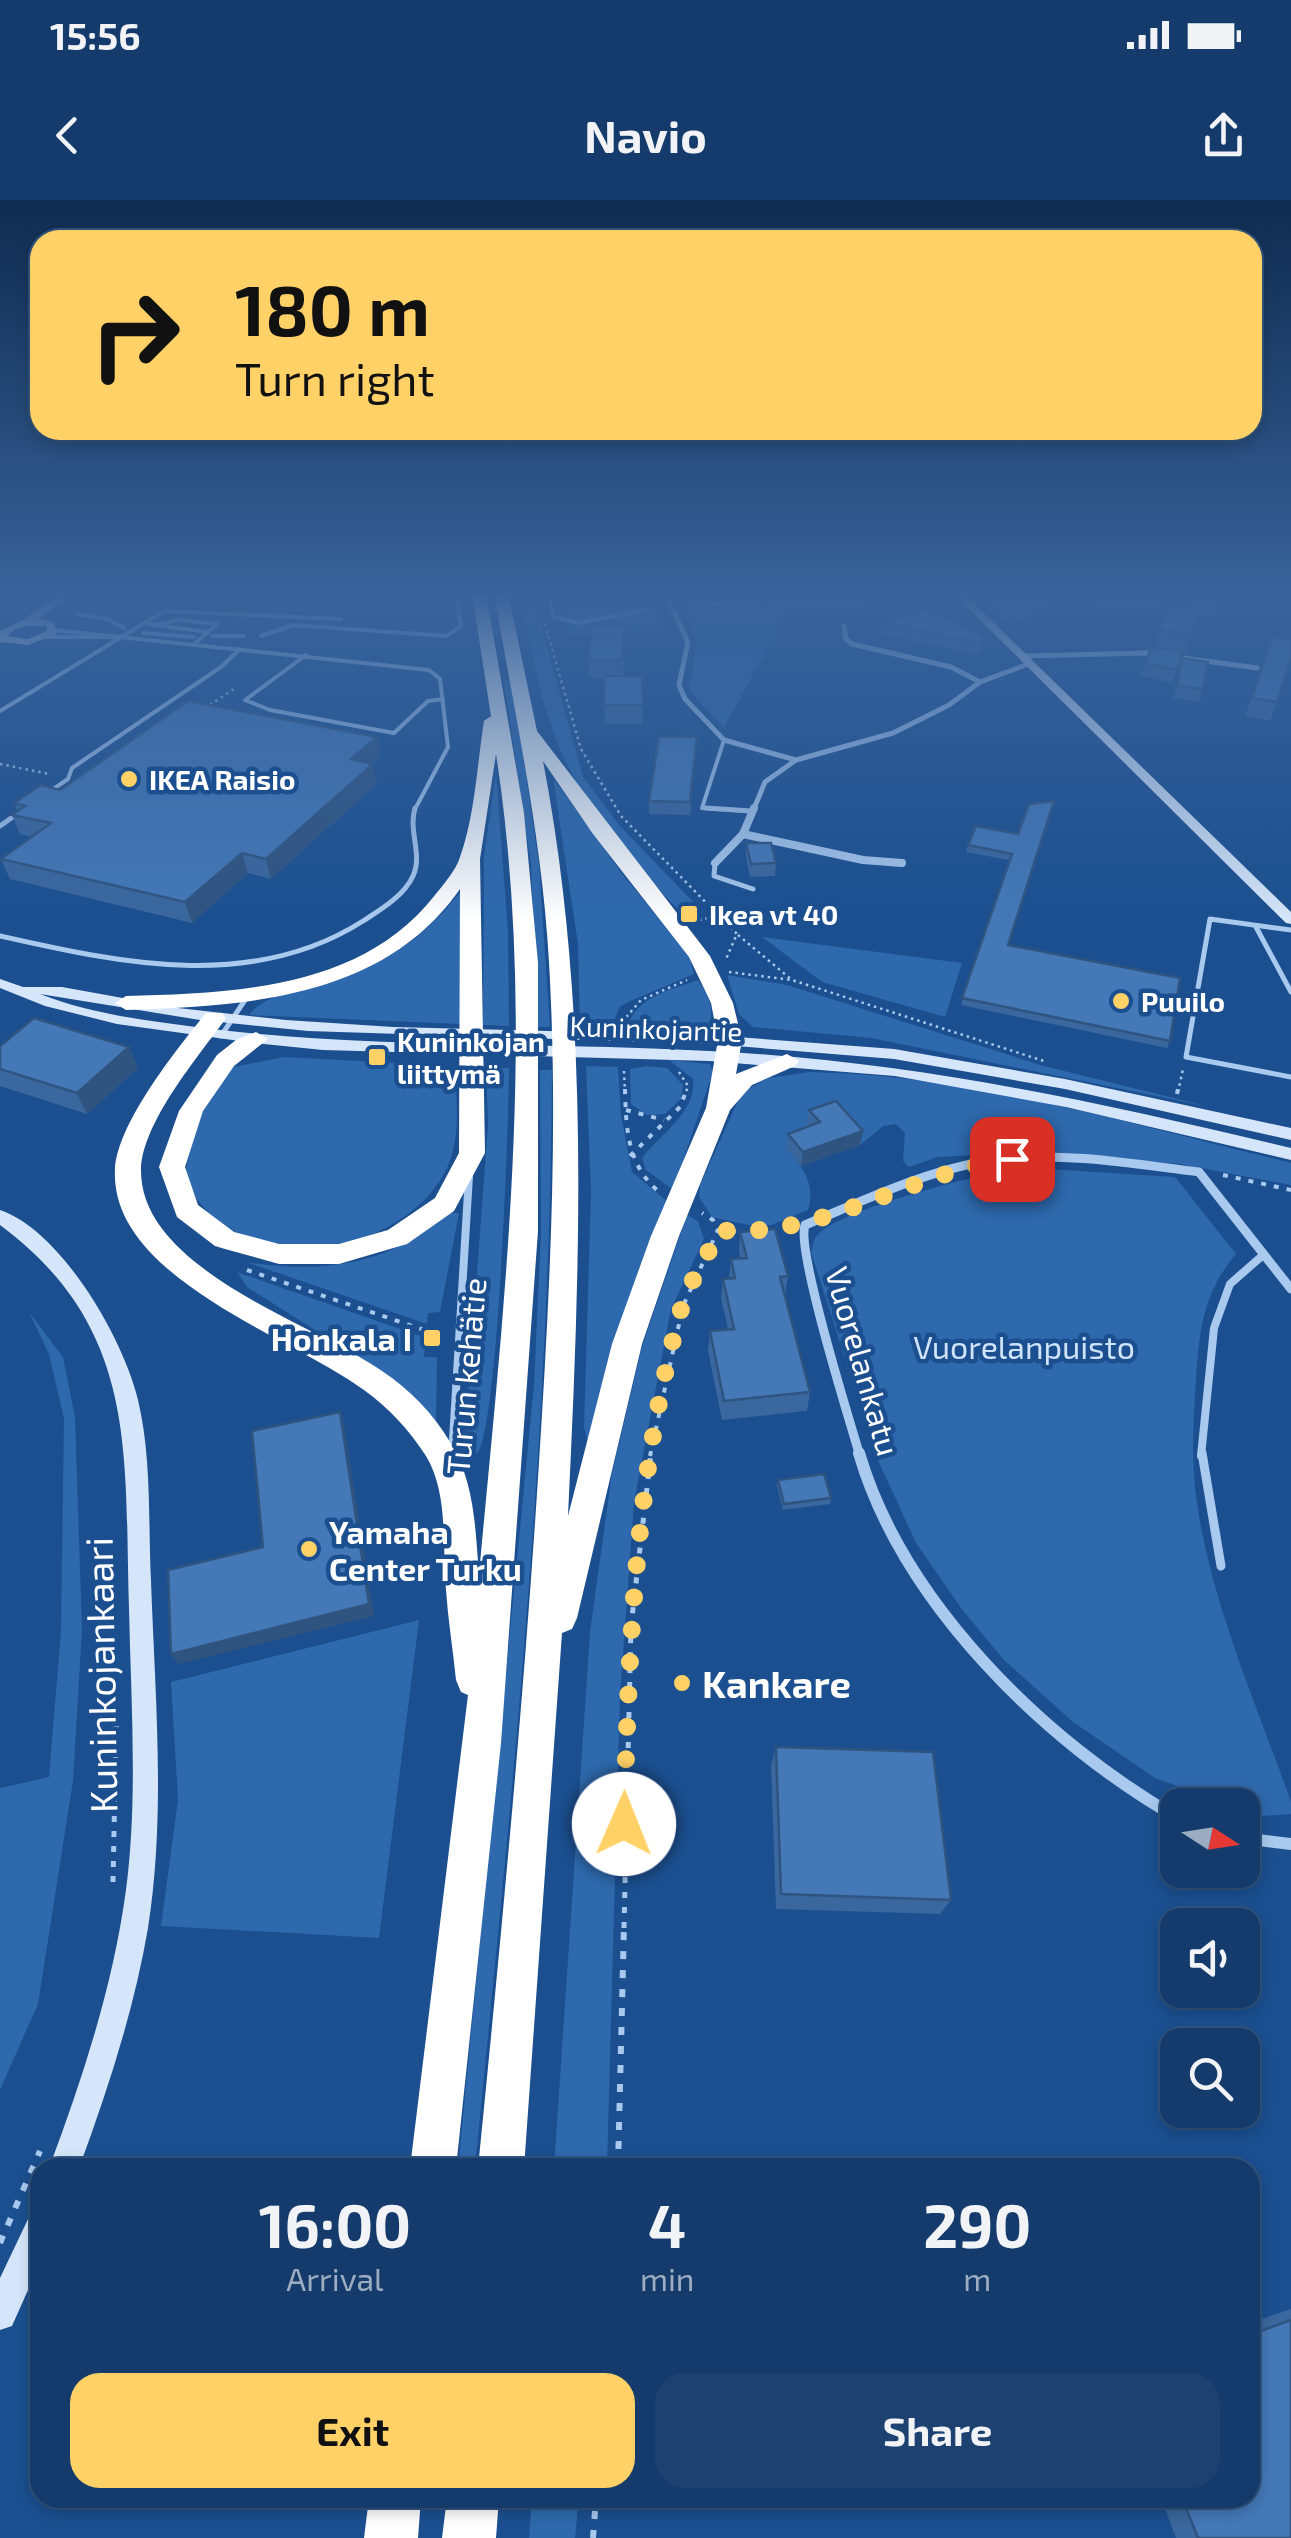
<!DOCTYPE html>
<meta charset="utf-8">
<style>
:root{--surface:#143b6b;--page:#1d4271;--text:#f1f3f6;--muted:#9dadc1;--line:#33557e;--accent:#ffd166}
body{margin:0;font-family:"Exo 2",sans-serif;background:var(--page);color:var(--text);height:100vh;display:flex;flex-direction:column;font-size:38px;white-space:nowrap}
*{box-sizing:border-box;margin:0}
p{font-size:32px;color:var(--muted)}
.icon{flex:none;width:55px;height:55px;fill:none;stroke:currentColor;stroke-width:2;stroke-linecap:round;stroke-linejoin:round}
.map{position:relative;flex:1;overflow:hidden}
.details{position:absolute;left:30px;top:1958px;width:1230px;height:350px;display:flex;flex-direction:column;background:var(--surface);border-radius:30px;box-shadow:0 5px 15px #0003,0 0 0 2px var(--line)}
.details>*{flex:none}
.hud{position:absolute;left:30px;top:30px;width:1232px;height:210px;border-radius:30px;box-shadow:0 5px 15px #0003,0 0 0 2px var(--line);background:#ffd166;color:#111;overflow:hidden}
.needle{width:65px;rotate:102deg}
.fabs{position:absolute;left:1160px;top:1588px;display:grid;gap:20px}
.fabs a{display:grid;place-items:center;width:100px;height:100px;border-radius:20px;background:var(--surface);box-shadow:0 5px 15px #0003,0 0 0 2px var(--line);font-size:50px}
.pin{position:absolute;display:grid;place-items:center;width:85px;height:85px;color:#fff;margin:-42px;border-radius:20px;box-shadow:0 5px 15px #0006}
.me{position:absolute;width:110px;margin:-55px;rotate:1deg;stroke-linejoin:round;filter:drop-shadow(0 0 8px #0008)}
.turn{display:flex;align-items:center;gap:35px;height:210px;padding:0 40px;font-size:45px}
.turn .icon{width:130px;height:130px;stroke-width:2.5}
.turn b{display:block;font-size:70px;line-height:85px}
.eta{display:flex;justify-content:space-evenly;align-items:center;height:170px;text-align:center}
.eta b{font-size:60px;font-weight:700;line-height:70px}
.button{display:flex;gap:20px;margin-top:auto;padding:20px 40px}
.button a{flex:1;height:115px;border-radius:30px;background:var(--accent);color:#111;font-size:40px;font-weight:700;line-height:115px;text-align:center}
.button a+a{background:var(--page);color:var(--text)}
.status{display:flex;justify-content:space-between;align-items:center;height:70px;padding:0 50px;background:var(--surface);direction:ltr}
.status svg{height:28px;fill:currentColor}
header{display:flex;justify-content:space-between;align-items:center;height:130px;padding:0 40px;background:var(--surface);font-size:45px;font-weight:700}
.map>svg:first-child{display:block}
.green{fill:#2e69ad}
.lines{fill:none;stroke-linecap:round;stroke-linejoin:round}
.stream{stroke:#9cc4f0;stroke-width:4}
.path-far3{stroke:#a9c9ee;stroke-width:2.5;stroke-dasharray:2.5 4;stroke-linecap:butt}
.path-far2{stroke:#a9c9ee;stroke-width:4;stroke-dasharray:5 8;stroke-linecap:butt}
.path-far1{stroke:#a9c9ee;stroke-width:5;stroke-dasharray:6 9;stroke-linecap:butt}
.path{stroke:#a9c9ee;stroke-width:6;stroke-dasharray:8 11;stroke-linecap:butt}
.lane-far3{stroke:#a9c9ee;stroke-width:4}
.lane-far2{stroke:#a9c9ee;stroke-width:5}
.lane-far1{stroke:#a9c9ee;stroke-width:8}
.lane{stroke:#a9c9ee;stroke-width:9}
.street-far3{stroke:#a9c9ee;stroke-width:5}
.street-far2{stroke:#a9c9ee;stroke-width:8}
.street-far1{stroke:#a9c9ee;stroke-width:9}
.street{stroke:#a9c9ee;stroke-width:12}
.secondary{fill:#d6e6fa;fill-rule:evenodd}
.highway{fill:#fff;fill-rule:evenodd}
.wall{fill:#3a679d}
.shaded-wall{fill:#305480}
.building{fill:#4478b7;stroke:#305480;stroke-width:2.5}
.route{stroke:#ffd166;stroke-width:18;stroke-dasharray:0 32.4}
.poi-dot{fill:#ffd166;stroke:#1b4f8f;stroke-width:4}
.labels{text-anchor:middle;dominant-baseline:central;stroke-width:9;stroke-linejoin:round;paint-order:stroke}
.far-poi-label{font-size:28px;font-weight:bold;fill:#fff;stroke:#1b4f8f;text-anchor:start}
.far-street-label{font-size:28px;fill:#fff;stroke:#1b4f8f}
.poi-label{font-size:32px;font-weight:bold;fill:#fff;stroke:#1b4f8f;text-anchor:end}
.park-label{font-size:32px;fill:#cfe3fa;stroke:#1b4f8f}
.street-label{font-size:32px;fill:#fff;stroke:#1b4f8f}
.near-street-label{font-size:38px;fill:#fff;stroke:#1b4f8f}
.near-poi-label{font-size:38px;font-weight:bold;fill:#fff;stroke:#1b4f8f;text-anchor:start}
</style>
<div class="status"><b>15:56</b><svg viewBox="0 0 49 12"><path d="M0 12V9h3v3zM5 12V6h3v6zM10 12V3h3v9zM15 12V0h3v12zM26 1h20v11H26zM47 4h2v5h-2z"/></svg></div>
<header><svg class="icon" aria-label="back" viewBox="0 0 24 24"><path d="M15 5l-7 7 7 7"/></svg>Navio<svg class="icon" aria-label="share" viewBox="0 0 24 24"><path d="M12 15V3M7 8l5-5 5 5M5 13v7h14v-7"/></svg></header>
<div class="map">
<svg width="1291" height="2338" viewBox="0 0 1291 2338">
<rect width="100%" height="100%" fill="#1b4f8f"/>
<g class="green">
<path d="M517,393h15l51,184 36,48 80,83 -17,5c-47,-47 -95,-100 -121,-162 -21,-49 -30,-107 -44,-158z"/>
<path d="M945,393l7,9 -165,10 -63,116 -35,-38 8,-48 -21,-48z"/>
<path d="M970,393h258l-10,23 -79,-2 -78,-11 -50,22z"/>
<path d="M652,403l12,27 -96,6 -7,-28z"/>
<path d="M512,480l27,184 11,163h-12l-7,-162 -27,-184z"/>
<path d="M496,574l12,157 1,95 -26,-1 1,-169z"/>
<path d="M553,578l67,93 70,87 4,16 -66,28 -8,5 -9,20 -31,-1 -2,-82z"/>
<path d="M460,692v132l-211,-9c19,-25 64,-26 92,-37 47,-16 89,-46 119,-86z"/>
<path d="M762,737l200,26 -17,54 -123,-35z"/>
<path d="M727,775l60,10 257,81 166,41 -339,-69 -118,-11 -14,-13z"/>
<path d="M698,780c11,15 20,35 6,51l-77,-2c7,-32 44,-39 71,-49z"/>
<path d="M284,857l171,9c1,35 7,74 -10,106 -48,91 -220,109 -260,4 5,-34 21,-86 48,-109z"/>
<path d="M669,860l41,4 3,8 -40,118 -27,-20 -4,-12c18,-24 55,-46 51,-79z"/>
<path d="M586,866l32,1 3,48 11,57 36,30 -80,241 -4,-16 7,-235z"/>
<path d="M647,866l20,2 16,17 -2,14 -16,15 -18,1 -16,-11 -1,-35z"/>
<path d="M486,867l23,1c0,48 -11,371 -33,387l-12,-7 24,-323z"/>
<path d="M540,870h12c-2,367 -41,733 -77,1097l-17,1 76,-784 7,-153z"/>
<path d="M810,872c163,3 324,53 481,91v22l-111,-21 -161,-11 -81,4 -29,10 -6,-6 2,-28 -9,-9 -13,2 -23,19 -42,-9 -32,12c17,20 30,35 22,62l-37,15 -18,1 -41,-9 -13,-20 1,-12 42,-93 26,-14z"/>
<path d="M1016,967l159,10 61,77c-33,39 -37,78 -40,127 -3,40 -5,83 1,122 15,102 60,202 94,299v12l-30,2 -18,-6 -1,-5h-12l-75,-27 -82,-56 -69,-62 -43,-52 -45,-65 -39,-85 -66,-206c2,-5 2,-11 5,-15 20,-28 163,-61 200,-70z"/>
<path d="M448,1013h11l-19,99 -12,1 -1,11 -181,-62c55,9 114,7 163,-21 14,-8 25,-19 39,-28z"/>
<path d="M687,1015l11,6 6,18 -33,70 -37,193 -14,193 -13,472 -53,1 36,-536 22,-159 30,-126z"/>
<path d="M237,1072l189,66 -2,19h13l-1,69 -56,-55 -133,-84z"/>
<path d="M29,1112l34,45 12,60 7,213 -9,151 -35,223 -38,86v-302l49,-11 12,-147 3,-211 -15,-65z"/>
<path d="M419,1420l-40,318 -218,-12 17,-126 -7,-118z"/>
<path d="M532,2298h47l-4,40h-46z"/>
</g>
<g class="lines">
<g class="stream">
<path d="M548,393l6,24 24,6 67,-13"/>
<path d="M692,405l50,-2 26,-10"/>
<path d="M76,414l32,5 16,9"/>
<path d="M143,433l51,4"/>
<path d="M212,436h32"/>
<path d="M261,436l33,-11 152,11 15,-10 -5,-33"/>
</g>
<g class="path-far3">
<path d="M536,393l45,156 40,67 116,118 -11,25"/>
<path d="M80,405l19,-12"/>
<path d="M210,505l25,-17"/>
<path d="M0,564l49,10"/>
<path d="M699,720l20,-4"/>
<path d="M738,735l54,45"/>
<path d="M729,772l63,8 255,82"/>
<path d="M622,822l19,-22 46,-20"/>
<path d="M624,871l1,21"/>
<path d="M679,872l9,14 -2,6"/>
<path d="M1178,892l5,-23"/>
</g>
<g class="path-far2">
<path d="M625,889c1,39 2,75 33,102"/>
<path d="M1177,894l1,-5"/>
<path d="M626,910l38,10"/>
<path d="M630,956l50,-49 7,-18"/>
<path d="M1223,975l68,15"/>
<path d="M718,1030l25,2"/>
<path d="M247,1070l186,63"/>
<path d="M650,1256l33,-150 35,-76 -5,-10 -11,-7"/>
</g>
<g class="path-far1">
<path d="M113,1682l4,-200"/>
<path d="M624,1728l7,-302 20,-173"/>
</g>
<g class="path">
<path d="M618,1968l6,-243"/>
<path d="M0,2043l40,-92"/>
<path d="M593,2338l3,-40"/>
</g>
<g class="lane-far3">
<path d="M639,393h16"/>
<path d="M147,424l61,8 -14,12"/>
<path d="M159,424l20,-4 38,4 -9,8"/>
<path d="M54,430l375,40 11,9 8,68 -34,64"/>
<path d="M47,437h70"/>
<path d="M306,455l-61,45 25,10 124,23 34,-32 15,-2"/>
<path d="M0,511l164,-100 177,8"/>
<path d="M724,540l-22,68 45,3"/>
<path d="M49,592l19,-13 4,-11 149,-101 19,-18"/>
</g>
<g class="lane-far2">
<path d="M706,608l45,3"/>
<path d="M0,626l21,-15"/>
<path d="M715,663l-1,13 39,13"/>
<path d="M1256,727l35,65"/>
<path d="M1291,730l-81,-11 -24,138 105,20"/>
<path d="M0,736c120,27 252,56 363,-15 17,-11 41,-25 50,-45 10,-21 -5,-45 2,-68"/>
<path d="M221,836l26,-39"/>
</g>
<g class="lane-far1">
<path d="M452,1256l17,-280"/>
<path d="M1201,1256l13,-128 16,-44 32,-28"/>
</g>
<g class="lane">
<path d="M1202,1253l19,113"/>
<path d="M452,1257v-4"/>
</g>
<g class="street-far3">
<path d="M665,393l23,49 -9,43 6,14 39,41 72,20"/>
<path d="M844,426l2,13 6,5 99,23 29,15"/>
<path d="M1024,456l122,-3 111,15"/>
<path d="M753,611l12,-29 31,-22 97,-27 56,-28 31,-23 51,-19"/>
</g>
<g class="street-far2">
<path d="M743,634l120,26 39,3"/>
<path d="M715,663l28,-29 11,-26"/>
</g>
<path class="street-far1" d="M860,1256c-11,-37 -64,-207 -55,-231 62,-26 128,-58 196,-66 65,-7 133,5 198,13l92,117"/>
<g class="street">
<path d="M859,1253c44,150 186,289 319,365"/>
<path d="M1242,1638l49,6"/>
</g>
<g class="secondary">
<path d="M62,393h11l-35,26 16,3 3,12 -29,11 -28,-3v-11l23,-11zM28,426h18l1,5 -19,8 -21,-3 10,-8z"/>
<path d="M953,393h10l328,319v12l-5,-1z"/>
<path d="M0,779l23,8h39l116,21 108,12 107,7 318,8 183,14 171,30 226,49v12l-226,-51 -171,-30 -183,-15 -403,-13 -108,-11 -160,-26c50,20 109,27 163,34 168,21 338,14 506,23 204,10 385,50 582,97v12l-225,-53 -171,-31 -186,-15 -386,-11 -69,-7 -137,-19 -72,-18 -45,-18z"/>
<path d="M0,1010c62,21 124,130 138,190 14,59 10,121 13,181 4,114 15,233 -3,347 -14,82 -40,161 -69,240h-30c34,-91 64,-182 77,-278 12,-92 5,-188 3,-281 -5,-155 11,-280 -129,-384z"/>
<path d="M40,2012v51l-28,63 -12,4v-52l29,-61z"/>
</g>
<g class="highway">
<path d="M472,393h14l38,220 14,150v268l-37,512 -45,425h-46l58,-473 -7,-3 -5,-12c-3,-30 -8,-60 -10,-90 -4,-43 3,-96 -20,-134 -16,-25 -38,-49 -62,-66 -71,-53 -255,-112 -249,-221 3,-47 62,-120 91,-156h16l4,5c-27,38 -84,104 -85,152 -1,100 172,153 241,201 27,18 52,43 68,71 25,41 25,85 29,132 25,-272 59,-549 17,-820l-16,105 5,294 -31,58 -47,33 -68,20h-60l-54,-15 -10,-3 -38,-29 -18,-50 20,-56 38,-56 19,-15 20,-8 12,7 -34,27 -31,45 -18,56 13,38 36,27 45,12h60l49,-14 47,-32 24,-45 1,-264c-76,109 -212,117 -334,121l-11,-7 11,-7c109,-3 236,-7 309,-101 9,-11 21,-25 25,-38 15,-42 17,-92 24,-136l7,-5z"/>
<path d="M494,393h14l29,138 173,225 23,47 9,37 -6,34 51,-20 12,7 -4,5 -43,19 -22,25 -51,126 -37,108 -65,274 -5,11 -10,4 -38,535h-46c23,-230 45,-459 60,-690 11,-171 21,-344 11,-516 -7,-125 -34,-246 -55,-369zM543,561l50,73 96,123 22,46 7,37 -12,68 -55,128 -39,108 -44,172c12,-252 23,-506 -25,-755z"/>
<path d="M369,2298h52l-3,40h-54z"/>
<path d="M447,2298h52l-3,40h-54z"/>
</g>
</g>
<g class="wall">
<path d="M414,393v18h-115l-4,-17z"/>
<path d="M569,393h38v1z"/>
<path d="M883,422l101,14 -5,19 -98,-21z"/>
<path d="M1195,428l-23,55 -31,-7 4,-13 9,-15 5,-18z"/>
<path d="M1272,437l5,65 -7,19 -25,-5z"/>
<path d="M625,444l-2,32h19l1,48h-38l-1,-46h-15l-1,-18z"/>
<path d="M1182,458l21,31 -4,13 -26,-4z"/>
<path d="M377,537l3,19 -9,7 6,20 -106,96 -23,-6 -56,50 -182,-44 -9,-20 31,-22 -12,-3 -8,-19 6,-4 -4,-8 46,-13z"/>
<path d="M697,537l-7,78 -41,-1v-13z"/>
<path d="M1018,634l-9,111 161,96 -3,7 -206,-43 48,-145 -43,-8 2,-7z"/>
<path d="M746,643l30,20 -1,13 -25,1 -4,-20z"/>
<path d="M0,846l129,1 9,21 -51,46 -87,-28z"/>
<path d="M809,910l51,35 -59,21 -15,-18 2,-14 21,-8 -2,-2z"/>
<path d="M740,1032l48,44 -3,20 25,96 -3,19 -85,9 -14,-69 2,-20 18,-2 -7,-30 2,-20h6l2,-20 9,-1 -1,-6z"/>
<path d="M778,1280l53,18 -1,6 -47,6 -6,-24z"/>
<path d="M776,1547l175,153 -11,14 -164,-5 -5,-144z"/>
<path d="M1291,2109v229h-115l-15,-40h89v-175z"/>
</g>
<g class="shaded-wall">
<path d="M0,393h32l-32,19z"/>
<path d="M377,537l3,19 -26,22 -3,-19z"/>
<path d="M373,564l4,19 -106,96 -5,-20z"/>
<path d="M242,653l6,20 -56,50 -7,-21z"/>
<path d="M129,847l9,21 -51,46 -10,-21z"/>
<path d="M863,931l-3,14 -59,21 2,-14z"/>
<path d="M340,1212l4,12 30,192 -195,48 -8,-10 198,-50z"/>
</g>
<g class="building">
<path d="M295,393h117l-117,1z"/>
<path d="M1170,405l30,5 -9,24 -32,-4z"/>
<path d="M925,409l59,27 -3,8 -98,-22z"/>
<path d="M592,426h32l-2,34h-34z"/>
<path d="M1272,437l19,3v17l-14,45 -25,-4z"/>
<path d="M1152,447l32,5 -8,18 -31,-7z"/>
<path d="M1182,458l26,4 -5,27 -26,-3z"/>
<path d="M604,476h38l1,29h-39z"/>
<path d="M188,501l189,36 -26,22 22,5 -107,95 -24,-6 -57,49 -184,-43 50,-36 -39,-8 13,-9 -11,-3 27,-18 19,5z"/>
<path d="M659,536l38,1 -7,65 -41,-1z"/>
<path d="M1054,601l-46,144 172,33 -10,63 -208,-43 50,-144 -44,-9 8,-19 42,8 11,-30z"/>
<path d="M746,643h25l5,20 -25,1z"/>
<path d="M34,818l95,29 -52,46 -77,-24v-23z"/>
<path d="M836,901l27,30 -60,21 -15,-18 32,-12 -11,-12z"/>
<path d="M775,1029l13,47 -8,1 30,115 -86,9 -14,-70 24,-2 -11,-50 12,-1 -4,-19 16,-1 -7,-26z"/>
<path d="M340,1212l29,192 -198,50 -3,-84 95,-23 -11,-116z"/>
<path d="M824,1274l7,24 -47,6 -6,-24z"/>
<path d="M776,1547l157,5 18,148 -170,-6z"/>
<path d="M1291,2120v218h-93l-16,-40h68v-163z"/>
</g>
<linearGradient id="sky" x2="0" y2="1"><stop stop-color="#0f2b4f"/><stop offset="0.55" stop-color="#39639b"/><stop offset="1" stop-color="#39639b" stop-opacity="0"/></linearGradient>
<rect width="1291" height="720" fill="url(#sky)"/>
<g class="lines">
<path class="route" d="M624,1624c5,-174 10,-349 58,-518 8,-27 27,-49 36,-76 104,10 193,-59 294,-71"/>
</g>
<g class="poi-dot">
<circle cx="129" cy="579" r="10"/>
<rect x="679" y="704" width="20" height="20" rx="5"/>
<circle cx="1121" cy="801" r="10"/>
<rect x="367" y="847" width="20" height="20" rx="5"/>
<rect x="422" y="1128" width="20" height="20" rx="5"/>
<circle cx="309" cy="1349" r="10"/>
<circle cx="682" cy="1483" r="10"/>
</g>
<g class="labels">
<g class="far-poi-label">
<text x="149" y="579">IKEA Raisio</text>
<text x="709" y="714">Ikea vt 40</text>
<text x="1141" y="801">Puuilo</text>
<text x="397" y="841">Kuninkojan<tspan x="397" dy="32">liittymä</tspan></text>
</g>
<g class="far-street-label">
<text transform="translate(656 828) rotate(2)">Kuninkojantie</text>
</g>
<g class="poi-label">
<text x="412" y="1138">Honkala I</text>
<text x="329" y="1331" text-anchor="start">Yamaha<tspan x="329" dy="37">Center Turku</tspan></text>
</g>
<g class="park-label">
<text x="1024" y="1146">Vuorelanpuisto</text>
</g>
<g class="street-label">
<text transform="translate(864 1161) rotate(74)">Vuorelankatu</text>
<text transform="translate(465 1176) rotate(-85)">Turun kehätie</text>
</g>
<g class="near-street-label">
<text transform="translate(100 1475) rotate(-91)">Kuninkojankaari</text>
</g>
<g class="near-poi-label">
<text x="702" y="1483">Kankare</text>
</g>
</g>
</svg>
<div class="fabs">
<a><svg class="needle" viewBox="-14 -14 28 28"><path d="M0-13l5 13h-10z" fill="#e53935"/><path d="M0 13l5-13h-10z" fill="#9dadc1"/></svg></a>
<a><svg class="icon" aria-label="sound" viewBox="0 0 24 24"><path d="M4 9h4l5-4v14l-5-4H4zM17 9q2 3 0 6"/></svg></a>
<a><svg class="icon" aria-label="search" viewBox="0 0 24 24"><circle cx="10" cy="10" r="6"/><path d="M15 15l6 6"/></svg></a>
</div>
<div class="pin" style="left:1012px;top:959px;background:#d93025"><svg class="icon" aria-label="arrive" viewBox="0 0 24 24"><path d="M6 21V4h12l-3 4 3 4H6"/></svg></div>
<svg class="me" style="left:624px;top:1624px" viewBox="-20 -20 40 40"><circle r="19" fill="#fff"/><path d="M0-13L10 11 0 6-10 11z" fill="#ffd166"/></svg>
<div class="hud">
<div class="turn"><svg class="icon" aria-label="right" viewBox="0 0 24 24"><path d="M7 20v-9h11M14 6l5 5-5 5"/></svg><div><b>180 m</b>Turn right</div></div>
</div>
<section class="details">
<div class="eta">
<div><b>16:00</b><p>Arrival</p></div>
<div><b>4</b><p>min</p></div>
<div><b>290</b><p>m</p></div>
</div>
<div class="button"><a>Exit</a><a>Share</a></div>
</section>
</div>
